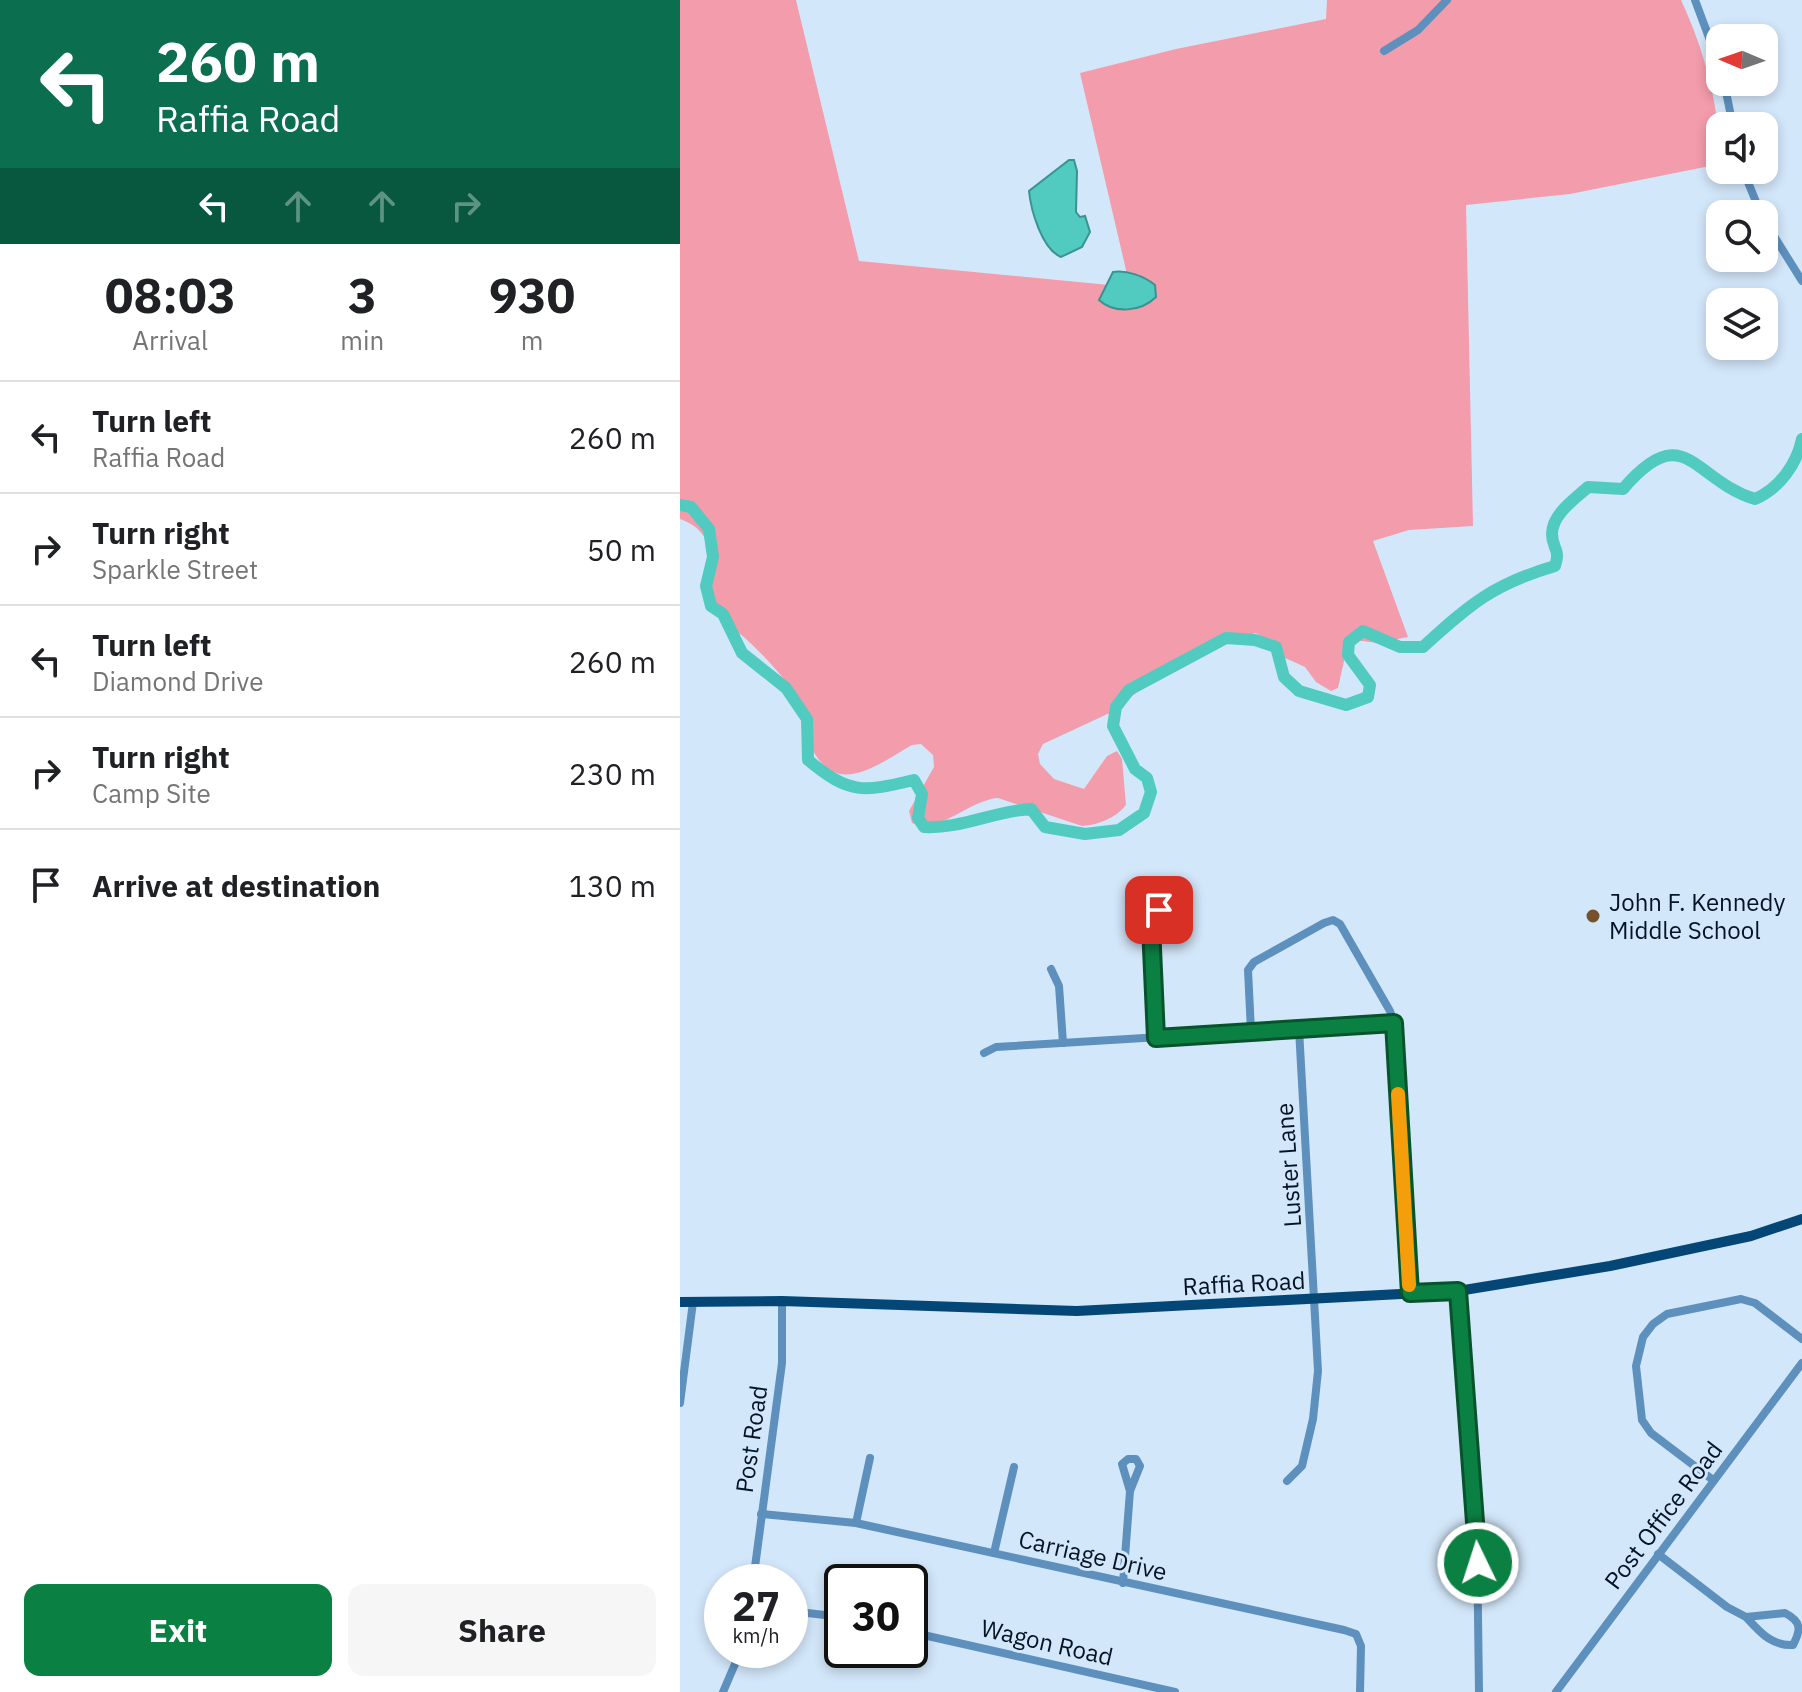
<!DOCTYPE html>
<style>
:root{--surface:#fff;--page:#f6f6f6;--text:#202124;--muted:#757577;--line:#e0e0e0;--accent:#0b8043}
body{margin:0;font-family:"IBM Plex Sans",sans-serif;background:var(--page);color:var(--text);height:100vh;display:flex;flex-direction:column;font-size:30px;white-space:nowrap}
*{box-sizing:border-box;margin:0}
p{font-size:26px;color:var(--muted)}
.icon{flex:none;width:44px;height:44px;fill:none;stroke:currentColor;stroke-width:2;stroke-linecap:round;stroke-linejoin:round}
.map{position:relative;flex:1;overflow:hidden}
.details{display:flex;flex-direction:column;background:var(--surface);width:680px}
.details>*{flex:none}
.banner{background:#0b6e4f;color:#fff;overflow:hidden}
.needle{width:52px;rotate:272deg}
.fabs{position:absolute;left:1026px;top:24px;display:grid;gap:16px}
.fabs a{display:grid;place-items:center;width:72px;height:72px;border-radius:16px;background:var(--surface);box-shadow:0 4px 12px #0003;font-size:40px}
.speed{position:absolute;left:24px;top:1564px;display:flex;gap:16px;font-size:40px;font-weight:700;text-align:center}
.speed>*{display:grid;place-content:center;width:104px;height:104px;border-radius:50%;background:var(--surface);box-shadow:0 4px 12px #0003;line-height:1}
.speed small{font-size:20px;font-weight:400}
.speed .limit{border:4px solid #111;border-radius:12px;background:#fff;color:#111}
.pin{position:absolute;display:grid;place-items:center;width:68px;height:68px;color:#fff;margin:-34px;border-radius:16px;box-shadow:0 4px 12px #0006}
.me{position:absolute;width:88px;margin:-44px;rotate:356deg;stroke-linejoin:round;filter:drop-shadow(0 0 6px #0008)}
.turn{display:flex;align-items:center;gap:28px;height:168px;padding:0 24px;font-size:36px}
.turn .icon{width:104px;height:104px;stroke-width:2.5}
.turn b{display:block;font-size:56px;line-height:68px}
.lanes{display:flex;align-items:center;height:76px;padding:0 24px;background:#0003;justify-content:center;gap:40px;direction:ltr}
.lanes .off{opacity:.35}
.eta{display:flex;justify-content:space-evenly;align-items:center;height:136px;text-align:center}
.eta b{font-size:48px;font-weight:800;line-height:56px}
.action{display:flex;gap:16px;margin-top:auto;padding:16px 24px}
.action a{flex:1;height:92px;border-radius:16px;background:var(--accent);color:#fff;font-size:32px;font-weight:800;line-height:92px;text-align:center}
.action a+a{background:var(--page);color:var(--text)}
ul{padding:0;list-style:none}
li{display:flex;align-items:center;gap:24px;height:112px;padding:0 24px;border-top:2px solid var(--line)}
li div{flex:1}
li b{display:block;font-size:30px}
li em{font-style:normal}
main{display:flex;flex:1;min-height:0}
.map>svg:first-child{display:block}
.green{fill:#f39cac}
.water{fill:#51cac0;stroke:#3a9391;stroke-width:2}
.lines{fill:none;stroke-linecap:round;stroke-linejoin:round}
.river{stroke:#51cac0;stroke-width:12}
.minor{stroke:#5e90be;stroke-width:8}
.major{stroke:#044776;stroke-width:10}
.route-casing{stroke:#07532c;stroke-width:20}
.route{stroke:#0b8043;stroke-width:14}
.slow{stroke:#f59e0b;stroke-width:14}
.poi-dot{fill:#75522b;stroke:#d3e7fa;stroke-width:3}
.labels{text-anchor:middle;dominant-baseline:central;stroke-width:6;stroke-linejoin:round;paint-order:stroke}
.poi-label{font-size:24px;fill:#031424;stroke:#d3e7fa;text-anchor:start}
.street-label{font-size:24px;fill:#031424;stroke:#d3e7fa}
</style>
<main>
<section class="details">
<div class="banner">
<div class="turn"><svg class="icon" aria-label="left" viewBox="0 0 24 24"><path d="M17 20v-9H6M10 6l-5 5 5 5"/></svg><div><b>260 m</b>Raffia Road</div></div>
<div class="lanes"><svg class="icon" aria-label="left" viewBox="0 0 24 24"><path d="M17 20v-9H6M10 6l-5 5 5 5"/></svg><svg class="icon off" aria-label="ahead" viewBox="0 0 24 24"><path d="M12 20V5M6 11l6-6 6 6"/></svg><svg class="icon off" aria-label="ahead" viewBox="0 0 24 24"><path d="M12 20V5M6 11l6-6 6 6"/></svg><svg class="icon off" aria-label="right" viewBox="0 0 24 24"><path d="M7 20v-9h11M14 6l5 5-5 5"/></svg></div>
</div>
<div class="eta">
<div><b>08:03</b><p>Arrival</p></div>
<div><b>3</b><p>min</p></div>
<div><b>930</b><p>m</p></div>
</div>
<ul>
<li><svg class="icon" aria-label="left" viewBox="0 0 24 24"><path d="M17 20v-9H6M10 6l-5 5 5 5"/></svg><div><b>Turn left</b><p>Raffia Road</p></div><em>260 m</em></li>
<li><svg class="icon" aria-label="right" viewBox="0 0 24 24"><path d="M7 20v-9h11M14 6l5 5-5 5"/></svg><div><b>Turn right</b><p>Sparkle Street</p></div><em>50 m</em></li>
<li><svg class="icon" aria-label="left" viewBox="0 0 24 24"><path d="M17 20v-9H6M10 6l-5 5 5 5"/></svg><div><b>Turn left</b><p>Diamond Drive</p></div><em>260 m</em></li>
<li><svg class="icon" aria-label="right" viewBox="0 0 24 24"><path d="M7 20v-9h11M14 6l5 5-5 5"/></svg><div><b>Turn right</b><p>Camp Site</p></div><em>230 m</em></li>
<li><svg class="icon" aria-label="arrive" viewBox="0 0 24 24"><path d="M6 21V4h12l-3 4 3 4H6"/></svg><div><b>Arrive at destination</b></div><em>130 m</em></li>
</ul>
<div class="action"><a>Exit</a><a>Share</a></div>
</section>
<div class="map">
<svg width="1122" height="1692" viewBox="0 0 1122 1692">
<rect width="100%" height="100%" fill="#d3e7fa"/>
<path class="green" d="M0,0h116l63,261 271,26 -50,-214 96,-24 150,-30 1,-19h354c24,52 39,107 39,164l-150,30 -104,11 7,321 -64,4 -36,11 35,96 -30,6 -24,-3 -7,7 -9,41 -7,3 -15,-9 -11,-15 -33,-15 -6,-13 -10,-6 -56,15 -30,17 -56,46 -71,33 -5,10 2,10 14,15 30,10 23,-33 10,-5 5,8 4,46c-10,13 -28,20 -44,21l-84,-28c-29,2 -57,36 -86,25l-3,-12 25,-44 -1,-12 -12,-11 -9,1c-47,28 -85,56 -108,-17 -6,-19 -8,-34 -21,-50 -11,-14 -25,-28 -38,-40 -9,-8 -22,-13 -27,-24 -17,-34 10,-78 -38,-95z"/>
<g class="water">
<path d="M389,160h5l3,11 -1,41 4,5 5,-1 5,16 -8,15 -21,10c-19,-8 -30,-46 -32,-66z"/>
<path d="M433,272c14,-2 31,4 42,13l1,12c-15,15 -42,17 -57,3z"/>
</g>
<g class="lines">
<path class="river" d="M0,505l11,2 18,22 4,28 -7,29 5,20 12,8 19,39 44,35 21,31 1,41c42,35 55,32 106,20l8,14 -4,24 6,9c37,2 70,-16 107,-18l14,18 40,7 34,-4 25,-17 7,-21 -4,-14 -12,-9 -22,-43 3,-19 13,-17 97,-52 29,2 21,7 8,30 15,14 47,14 22,-8 2,-12 -22,-30 1,-13 14,-11 37,16h23c46,-42 70,-63 132,-81 6,-17 -3,-17 -3,-32 0,-20 23,-35 36,-47l35,2c62,-72 70,-9 132,10 24,-10 42,-35 47,-60"/>
<g class="minor">
<path d="M1015,0l25,67"/>
<path d="M704,51l34,-21 29,-30"/>
<path d="M1044,82l9,44"/>
<path d="M1063,170l18,44"/>
<path d="M1084,220l38,61"/>
<path d="M371,969l8,17 4,57"/>
<path d="M571,1031l-3,-61 6,-8 70,-39 9,-3 7,4 50,87 4,12 16,270"/>
<path d="M476,1038l-5,-112 8,-16"/>
<path d="M304,1053l12,-6 398,-24"/>
<path d="M778,1291l19,247 2,154"/>
<path d="M0,1403l13,-101"/>
<path d="M1033,1480l-62,-47 -9,-13 -6,-54 7,-29 10,-13 14,-10 74,-15 14,4 47,36"/>
<path d="M607,1481l15,-15 11,-47 5,-48 -19,-342"/>
<path d="M81,1514l95,9 488,107 12,4 5,12 -1,46"/>
<path d="M176,1523l14,-65"/>
<path d="M314,1553l20,-86"/>
<path d="M978,1554l69,53 19,10"/>
<path d="M73,1582l29,-219v-62"/>
<path d="M443,1583l7,-92 10,-25 -4,-7h-8l-6,5 8,27"/>
<path d="M110,1611l52,6"/>
<path d="M1105,1613c17,9 16,17 8,32 -22,1 -33,-13 -47,-28z"/>
<path d="M230,1632l265,60"/>
<path d="M43,1692l18,-42"/>
<path d="M876,1692l246,-329"/>
</g>
<path class="major" d="M0,1302l102,-1 295,10 381,-20 152,-25 141,-30 51,-17"/>
</g>
<g class="lines">
<defs>
<path id="route" d="M479,910l-8,16 5,112 238,-15 16,270 48,-2 20,272"/>
</defs>
<use href="#route" class="route-casing"/>
<use href="#route" class="route"/>
<path class="slow" d="M718,1094l11,191"/>
</g>
<circle class="poi-dot" cx="913" cy="916" r="8"/>
<g class="labels">
<g class="poi-label">
<text x="929" y="902">John F. Kennedy<tspan x="929" dy="28">Middle School</tspan></text>
</g>
<g class="street-label">
<text transform="translate(608 1165) rotate(-94)">Luster Lane</text>
<text transform="translate(564 1283) rotate(-3)">Raffia Road</text>
<text transform="translate(71 1439) rotate(-82)">Post Road</text>
<text transform="translate(983 1515) rotate(-53)">Post Office Road</text>
<text transform="translate(413 1555) rotate(13)">Carriage Drive</text>
<text transform="translate(367 1642) rotate(13)">Wagon Road</text>
</g>
</g>
</svg>
<div class="fabs">
<a><svg class="needle" viewBox="-14 -14 28 28"><path d="M0-13l5 13h-10z" fill="#e53935"/><path d="M0 13l5-13h-10z" fill="#757577"/></svg></a>
<a><svg class="icon" aria-label="sound" viewBox="0 0 24 24"><path d="M4 9h4l5-4v14l-5-4H4zM17 9q2 3 0 6"/></svg></a>
<a><svg class="icon" aria-label="search" viewBox="0 0 24 24"><circle cx="10" cy="10" r="6"/><path d="M15 15l6 6"/></svg></a>
<a><svg class="icon" aria-label="layers" viewBox="0 0 24 24"><path d="M12 4l9 5-9 5-9-5zM3 14l9 5 9-5"/></svg></a>
</div>
<div class="speed"><div>27<small>km/h</small></div><div class="limit">30</div></div>
<div class="pin" style="left:479px;top:910px;background:#d93025"><svg class="icon" aria-label="arrive" viewBox="0 0 24 24"><path d="M6 21V4h12l-3 4 3 4H6"/></svg></div>
<svg class="me" style="left:798px;top:1563px" viewBox="-20 -20 40 40"><circle r="17" fill="#0b8043" stroke="#fff" stroke-width="3"/><path d="M0-11L8 9 0 5-8 9z" fill="#fff"/></svg>
</div>
</main>
